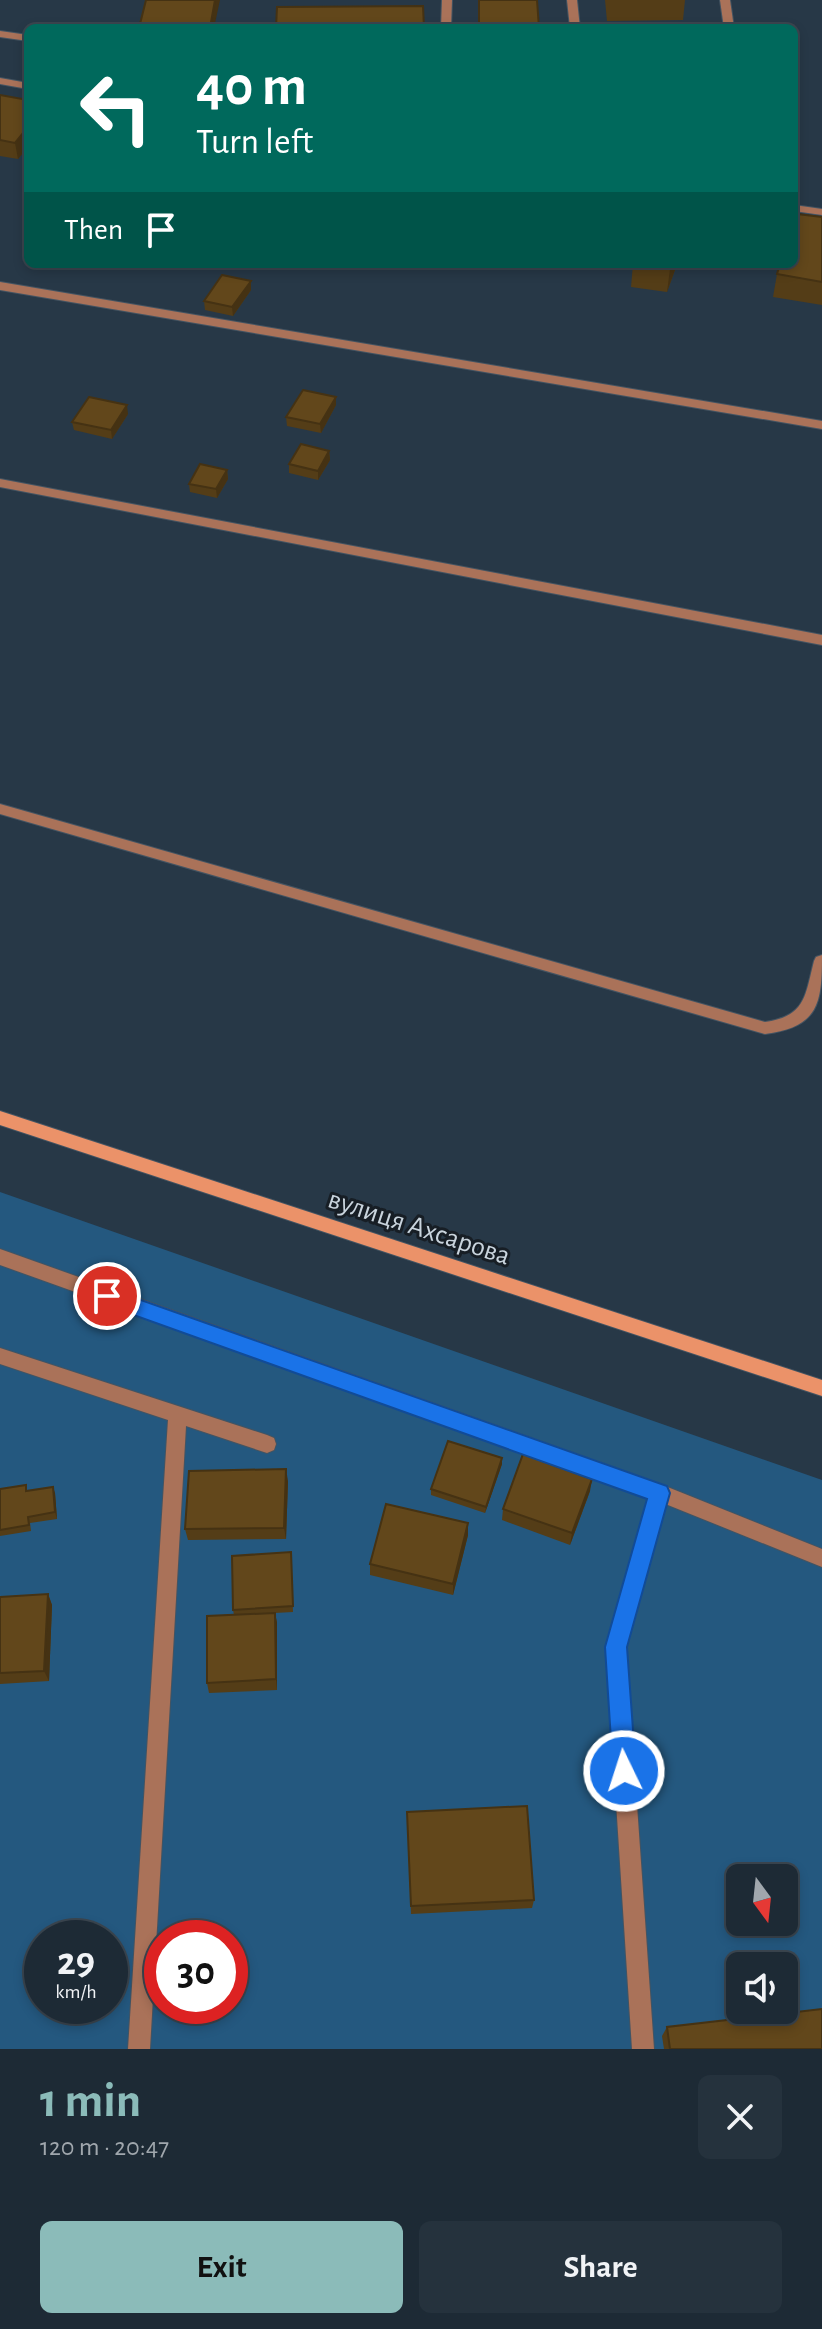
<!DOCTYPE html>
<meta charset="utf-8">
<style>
:root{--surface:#1d2a35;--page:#25323d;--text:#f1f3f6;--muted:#a0a7ad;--line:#3b4650;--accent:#8bbbb9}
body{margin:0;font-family:"Alegreya Sans",sans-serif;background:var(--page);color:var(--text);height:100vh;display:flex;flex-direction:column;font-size:30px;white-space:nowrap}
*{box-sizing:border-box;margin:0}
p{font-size:26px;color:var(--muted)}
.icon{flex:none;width:44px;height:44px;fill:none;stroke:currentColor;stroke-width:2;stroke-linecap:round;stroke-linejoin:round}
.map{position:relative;height:2049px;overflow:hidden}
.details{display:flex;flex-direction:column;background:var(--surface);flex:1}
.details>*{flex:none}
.top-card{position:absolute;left:24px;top:24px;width:774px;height:244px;border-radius:12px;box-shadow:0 4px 12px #0003,0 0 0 2px var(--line);background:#00695c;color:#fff;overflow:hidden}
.needle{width:52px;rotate:165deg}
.tools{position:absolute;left:726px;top:1864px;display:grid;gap:16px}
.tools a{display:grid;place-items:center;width:72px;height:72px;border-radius:12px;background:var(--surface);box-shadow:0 4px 12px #0003,0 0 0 2px var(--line);font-size:40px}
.speed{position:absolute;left:24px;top:1920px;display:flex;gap:16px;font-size:40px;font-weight:700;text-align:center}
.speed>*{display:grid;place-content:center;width:104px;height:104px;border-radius:50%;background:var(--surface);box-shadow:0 4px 12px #0003,0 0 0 2px var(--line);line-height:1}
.speed small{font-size:20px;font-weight:400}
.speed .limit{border:12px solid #d22;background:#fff;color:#111}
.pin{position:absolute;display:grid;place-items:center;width:68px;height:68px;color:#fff;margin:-34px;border:4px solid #fff;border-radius:50%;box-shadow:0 2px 8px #0007}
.me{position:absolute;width:88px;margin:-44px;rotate:356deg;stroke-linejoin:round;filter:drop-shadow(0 0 6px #0008)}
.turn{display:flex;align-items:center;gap:28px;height:168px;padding:0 40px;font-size:36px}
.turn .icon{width:104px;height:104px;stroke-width:2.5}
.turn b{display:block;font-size:56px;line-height:68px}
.then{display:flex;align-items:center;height:76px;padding:0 40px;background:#0003;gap:16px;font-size:30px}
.round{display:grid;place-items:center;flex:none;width:84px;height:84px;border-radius:12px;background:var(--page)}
.summary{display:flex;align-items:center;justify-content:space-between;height:136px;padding:0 40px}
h1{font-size:48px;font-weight:700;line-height:60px;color:var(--accent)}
.primary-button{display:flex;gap:16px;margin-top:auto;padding:16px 40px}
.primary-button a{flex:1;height:92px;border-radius:12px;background:var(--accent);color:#111;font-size:32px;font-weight:700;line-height:92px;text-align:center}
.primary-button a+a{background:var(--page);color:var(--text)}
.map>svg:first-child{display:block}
.green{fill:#24587f;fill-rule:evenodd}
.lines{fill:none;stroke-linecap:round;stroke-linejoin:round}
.lane-casing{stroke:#445462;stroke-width:2}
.street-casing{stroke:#445462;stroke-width:2}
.secondary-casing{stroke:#445462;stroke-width:2}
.lane{fill:#aa7259;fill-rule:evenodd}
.street{fill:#aa7259;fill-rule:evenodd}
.secondary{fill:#eb9269;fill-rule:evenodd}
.wall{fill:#543d17}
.shaded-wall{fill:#453213}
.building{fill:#62471b;stroke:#453213;stroke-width:2}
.route{fill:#1a73e8;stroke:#114b97;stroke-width:2}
.labels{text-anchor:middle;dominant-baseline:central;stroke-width:6;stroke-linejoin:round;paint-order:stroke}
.street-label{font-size:28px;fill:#c9d4dd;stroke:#171e25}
</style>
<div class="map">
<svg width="822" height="2049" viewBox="0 0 822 2049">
<rect width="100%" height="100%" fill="#273847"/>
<path class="green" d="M0,1192l822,288v569h-822zM740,1878h44v44h-44zM42,1938h68v68h-68zM162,1938h68v68h-68zM740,1966h44v44h-44z"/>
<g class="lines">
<defs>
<g id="lane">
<path d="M442,0h10l-1,28h-10z"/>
<path d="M567,0h10l3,28h-10z"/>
<path d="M0,31l28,4v6l-28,-4z"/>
<path d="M0,282l822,139v8l-822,-139z"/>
<path d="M0,479l822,156v10l-822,-158z"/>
<path d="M0,804l765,218c41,-6 40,-26 49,-61l2,-4 6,-2c0,48 -3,72 -57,79l-765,-220z"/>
<path d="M0,1249l660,235 162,65v18l-164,-66 -658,-236z"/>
</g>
<g id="street">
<path d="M720,0h10l4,28h-10z"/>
<path d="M0,78l28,5v6l-28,-5z"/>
<path d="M794,205l28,4v6l-28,-4z"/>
<path d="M0,1348l267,87 7,3 2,6 -2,6 -7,3 -81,-27 -36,623h-22l40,-629 -168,-56z"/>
<path d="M660,1484l7,3 2,6 -43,154 28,402h-22l-26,-402 45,-154 2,-6z"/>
</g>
<path id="secondary" d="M0,1111l822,269v16l-822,-271z"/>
</defs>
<use href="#lane" class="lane-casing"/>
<use href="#street" class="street-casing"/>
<use href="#secondary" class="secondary-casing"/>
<use href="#lane" class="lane"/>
<use href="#street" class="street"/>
<use href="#secondary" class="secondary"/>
</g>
<g class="wall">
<path d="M605,0h80l-2,20 -76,1z"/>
<path d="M0,95l28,5v56l-1,-8 -9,11 -18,-3z"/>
<path d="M822,217v88l-49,-8 4,-23z"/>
<path d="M633,264l42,6 -8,22 -36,-5z"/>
<path d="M747,264h25l-2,6z"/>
<path d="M251,290l-18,26 -28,-6 -1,-9z"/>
<path d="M336,397v8l-15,28 -34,-7 -1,-9z"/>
<path d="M128,414l-16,25 -38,-9 -2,-8z"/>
<path d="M329,451l1,9 -12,20 -29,-7v-9z"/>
<path d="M227,470l1,9 -11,19 -27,-6 -1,-8z"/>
<path d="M502,1458v6l-17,49 -54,-18v-6z"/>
<path d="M288,1481l-2,58 -98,1 -3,-11z"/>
<path d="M0,1489l55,4 2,26 -27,4 1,8 -31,5z"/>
<path d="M590,1491l-20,54 -68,-25 1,-11z"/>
<path d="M468,1535l-15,60 -83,-20v-11z"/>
<path d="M291,1558l2,54 -18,1 2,10v67l-68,3 -2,-10 27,-68 -1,-5z"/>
<path d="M48,1594l4,11 -3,76 -49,3v-87z"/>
<path d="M407,1812l127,88 -2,8 -121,6z"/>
<path d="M667,2027l155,22h-158l-2,-13z"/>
</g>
<g class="shaded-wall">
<path d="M215,0h5l-6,28h-4z"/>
<path d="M28,127v19h-2l1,2 -9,11 -3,-16z"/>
<path d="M671,264h4v6l-8,22 3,-23z"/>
<path d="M251,281v9l-18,26 -1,-9z"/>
<path d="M336,397v8l-15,28 -1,-9z"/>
<path d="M127,405l1,9 -16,25 -1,-9z"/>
<path d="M329,451l1,9 -12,20v-9z"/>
<path d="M227,470l1,9 -11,19 -1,-9z"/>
<path d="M502,1458v6l-17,49 1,-6z"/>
<path d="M286,1469l2,12 -2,58 -2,-11z"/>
<path d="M592,1479l-2,12 -20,54 2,-12z"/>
<path d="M53,1487l2,6 2,26 -2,-7z"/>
<path d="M468,1523v12l-15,60v-11z"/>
<path d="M48,1594l4,11 -3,76 -5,-10z"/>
<path d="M275,1613l2,10v67l-1,-11z"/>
</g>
<g class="building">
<path d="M146,0h69l-5,28h-71z"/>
<path d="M479,0h58l2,28h-60z"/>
<path d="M423,6l1,22h-148l1,-21z"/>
<path d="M0,95l28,5v27l-13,16 -15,-3z"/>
<path d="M797,214l25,3v65l-45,-8 3,-10h14v-41z"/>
<path d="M633,264h38l-1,5z"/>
<path d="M222,275l29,6 -19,26 -28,-6z"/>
<path d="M303,390l33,7 -16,27 -34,-7z"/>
<path d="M89,397l38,8 -16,25 -39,-8z"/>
<path d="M301,444l28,7 -11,20 -29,-7z"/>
<path d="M200,464l27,6 -11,19 -27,-5z"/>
<path d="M448,1441l54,17 -16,49 -55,-18z"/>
<path d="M523,1454l69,25 -20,54 -69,-24z"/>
<path d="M286,1469l-2,59 -99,1 4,-58z"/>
<path d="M26,1485v6l27,-4 2,25 -27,5 1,8 -29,5v-41z"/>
<path d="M386,1504l82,19 -15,61 -83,-20z"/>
<path d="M291,1552l2,54 -60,4 -1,-54z"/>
<path d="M48,1594l-4,77 -44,2v-76z"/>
<path d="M275,1613l1,66 -69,4v-67z"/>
<path d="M527,1806l7,94 -123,6 -4,-94z"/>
<path d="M822,2009v40h-152l-3,-22z"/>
</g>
<path class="route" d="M107,1288l560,198 3,7 -43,154 9,124 -4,8 -8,3 -8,-3 -3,-8 -8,-124 42,-148 -547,-196 -3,-7 3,-6z"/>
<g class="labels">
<g class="street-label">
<text transform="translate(419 1228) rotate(18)">вулиця Ахсарова</text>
</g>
</g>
</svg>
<div class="tools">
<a><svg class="needle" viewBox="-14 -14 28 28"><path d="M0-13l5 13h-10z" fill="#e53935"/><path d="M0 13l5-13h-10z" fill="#a0a7ad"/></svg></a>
<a><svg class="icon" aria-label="sound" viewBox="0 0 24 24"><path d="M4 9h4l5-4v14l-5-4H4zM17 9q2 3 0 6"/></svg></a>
</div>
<div class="speed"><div>29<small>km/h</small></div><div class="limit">30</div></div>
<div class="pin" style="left:107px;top:1296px;background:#d93025"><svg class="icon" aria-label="arrive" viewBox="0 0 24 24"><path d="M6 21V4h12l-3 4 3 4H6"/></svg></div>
<svg class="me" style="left:624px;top:1771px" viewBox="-20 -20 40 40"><circle r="17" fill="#1a73e8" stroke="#fff" stroke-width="3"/><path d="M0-11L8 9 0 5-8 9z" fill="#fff"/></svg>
<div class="top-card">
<div class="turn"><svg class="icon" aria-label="left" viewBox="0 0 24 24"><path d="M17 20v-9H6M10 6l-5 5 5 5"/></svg><div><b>40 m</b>Turn left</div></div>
<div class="then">Then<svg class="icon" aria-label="arrive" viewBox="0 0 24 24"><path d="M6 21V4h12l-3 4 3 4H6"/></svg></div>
</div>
</div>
<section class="details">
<div class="summary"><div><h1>1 min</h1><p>120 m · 20:47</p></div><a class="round"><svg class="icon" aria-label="close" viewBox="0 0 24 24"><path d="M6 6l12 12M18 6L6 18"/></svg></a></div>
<div class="primary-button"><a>Exit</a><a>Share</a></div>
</section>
